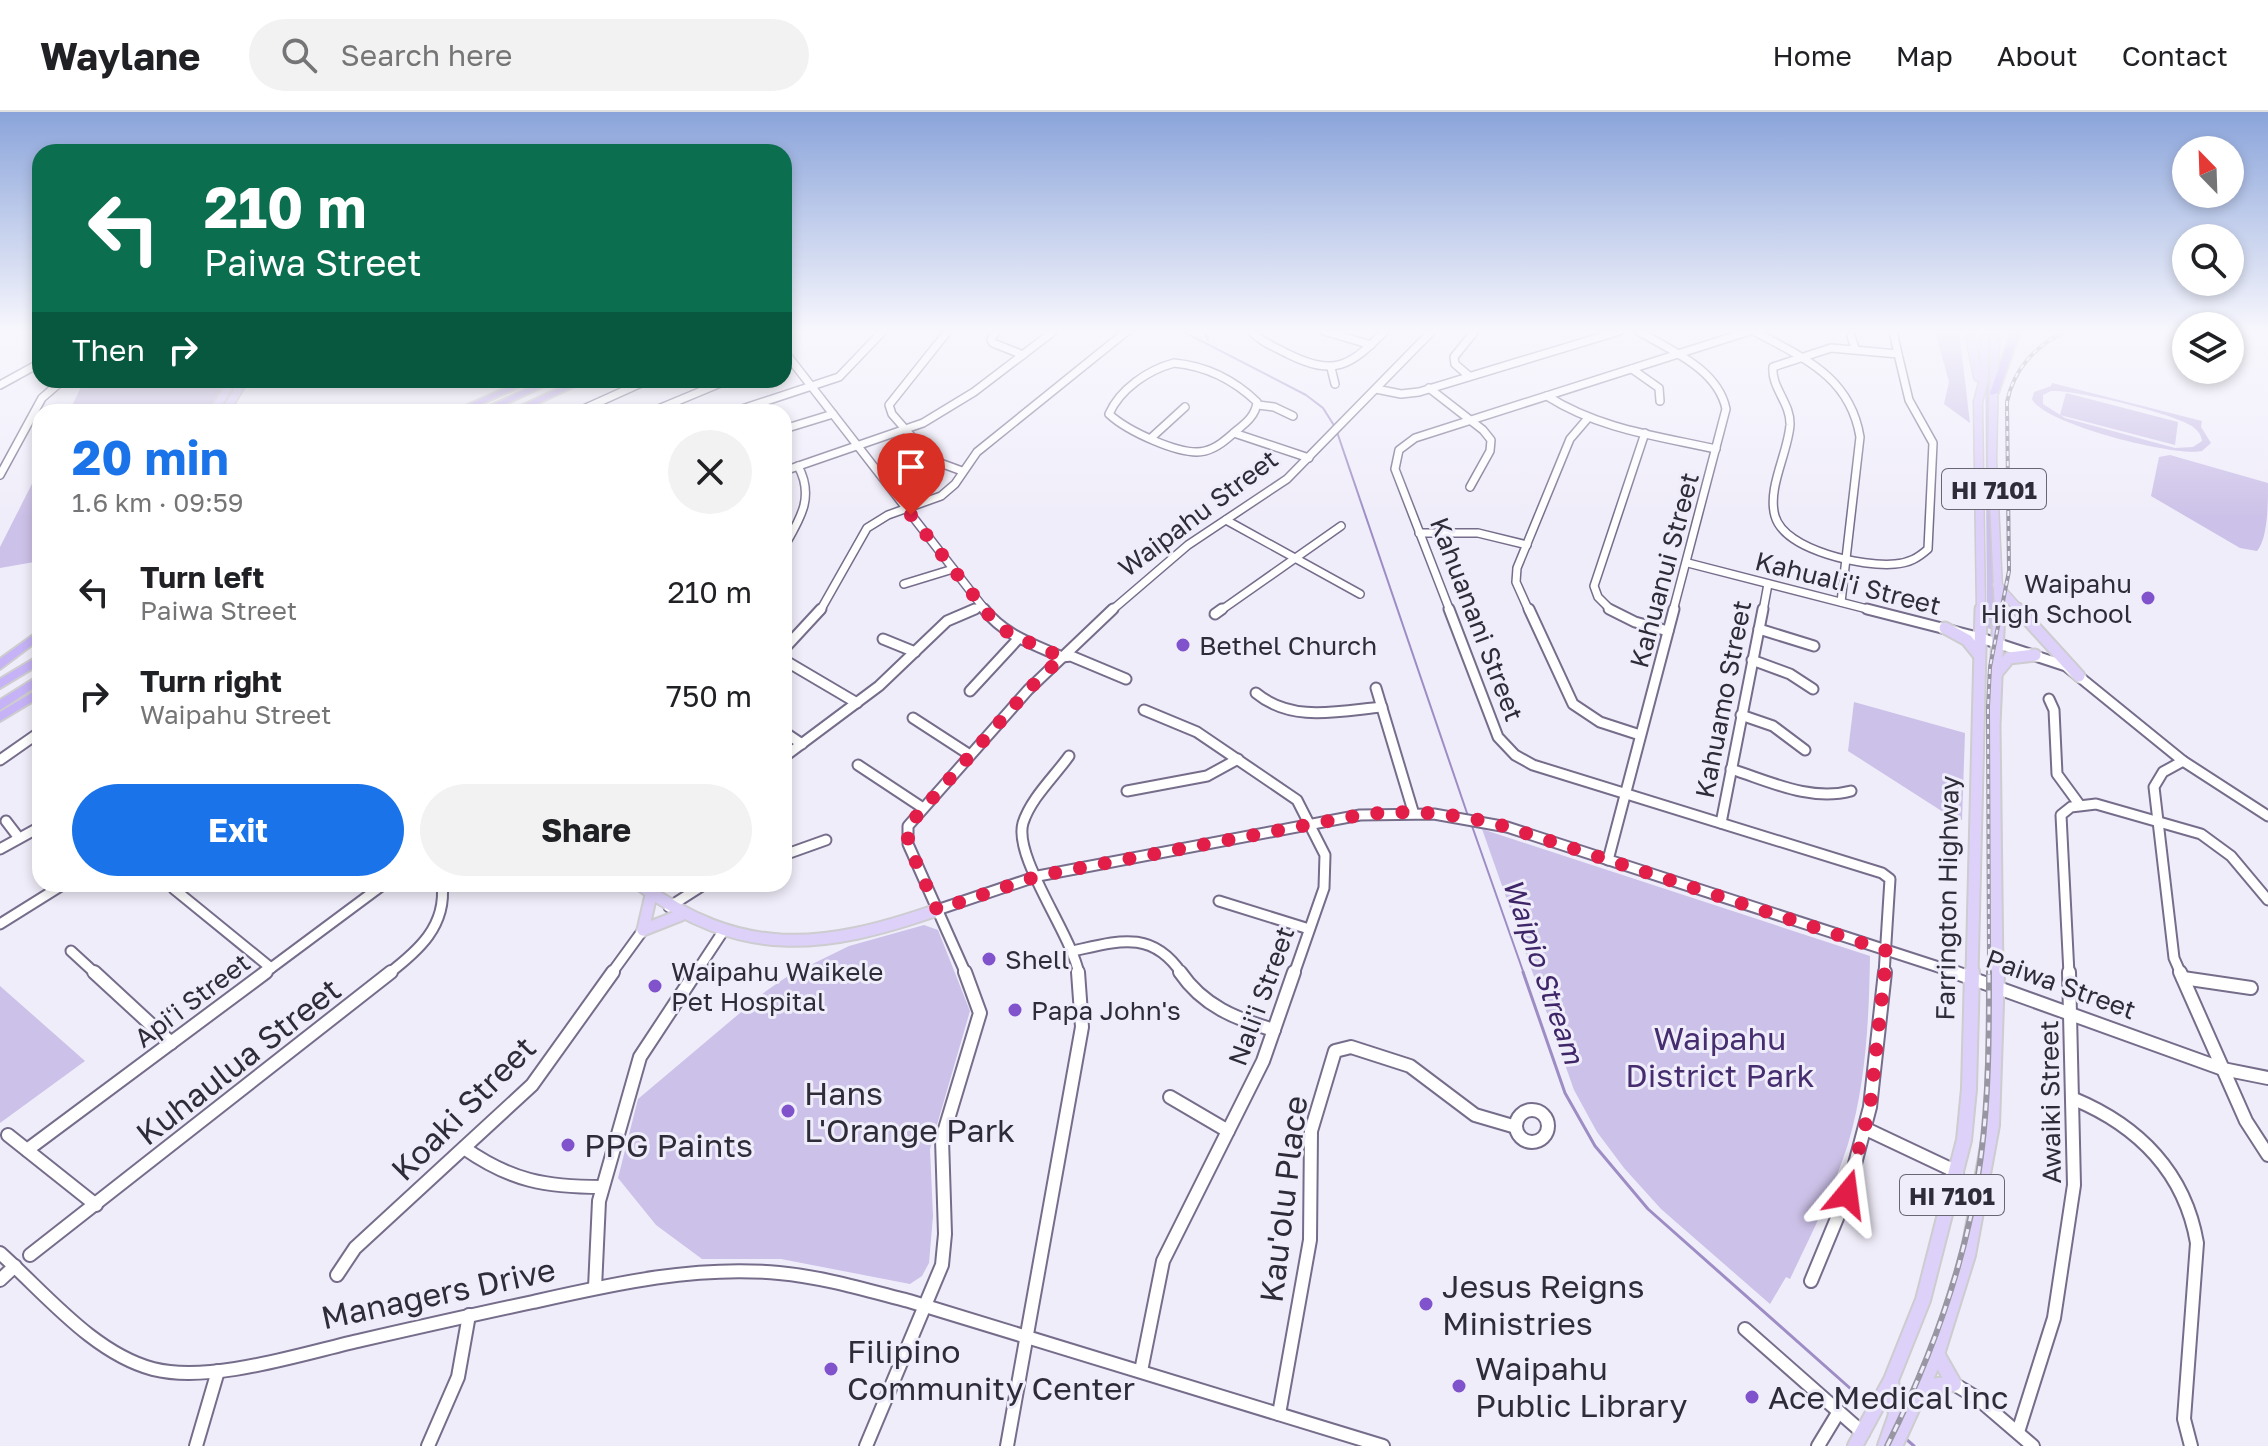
<!DOCTYPE html>
<meta charset="utf-8">
<style>
:root{--surface:#fff;--page:#f2f2f2;--text:#202124;--muted:#757577;--line:#e0e0e0;--accent:#1a73e8}
body{margin:0;font-family:"Golos Text",sans-serif;background:var(--page);color:var(--text);height:100vh;display:flex;flex-direction:column;font-size:30px;white-space:nowrap}
*{box-sizing:border-box;margin:0}
p{font-size:26px;color:var(--muted)}
.icon{flex:none;width:44px;height:44px;fill:none;stroke:currentColor;stroke-width:2;stroke-linecap:round;stroke-linejoin:round}
.map{position:relative;flex:1;overflow:hidden}
.side{position:absolute;left:32px;top:292px;width:760px;height:488px;display:flex;flex-direction:column;background:var(--surface);border-radius:24px;box-shadow:0 4px 12px #0003}
.side>*{flex:none}
.guide{position:absolute;left:32px;top:32px;width:760px;height:244px;border-radius:24px;box-shadow:0 4px 12px #0003;background:#0b6e4f;color:#fff;overflow:hidden}
.needle{width:52px;rotate:337deg}
.fabs{position:absolute;left:2172px;top:24px;display:grid;gap:16px}
.fabs a{display:grid;place-items:center;width:72px;height:72px;border-radius:50%;background:var(--surface);box-shadow:0 4px 12px #0003;font-size:40px}
.pin{position:absolute;display:grid;place-items:center;width:68px;height:68px;color:#fff;margin:-82px -34px;border-radius:50% 50% 50% 0;rotate:-45deg;box-shadow:0 0 8px #0007}
.pin .icon{rotate:45deg}
.me{position:absolute;width:88px;margin:-44px;rotate:16deg;stroke-linejoin:round;filter:drop-shadow(0 0 6px #0008)}
.turn{display:flex;align-items:center;gap:28px;height:168px;padding:0 40px;font-size:36px}
.turn .icon{width:104px;height:104px;stroke-width:2.5}
.turn b{display:block;font-size:56px;line-height:68px}
.then{display:flex;align-items:center;height:76px;padding:0 40px;background:#0003;gap:16px;font-size:30px}
.round{display:grid;place-items:center;flex:none;width:84px;height:84px;border-radius:42px;background:var(--page)}
.head{display:flex;align-items:center;justify-content:space-between;height:136px;padding:0 40px}
h1{font-size:48px;font-weight:700;line-height:60px;color:var(--accent)}
.cta{display:flex;gap:16px;margin-top:auto;padding:16px 40px}
.cta a{flex:1;height:92px;border-radius:48px;background:var(--accent);color:#fff;font-size:32px;font-weight:700;line-height:92px;text-align:center}
.cta a+a{background:var(--page);color:var(--text)}
ul{padding:0;list-style:none}
li{display:flex;align-items:center;gap:24px;height:104px;padding:0 40px}
li div{flex:1}
li b{display:block;font-size:30px}
li em{font-style:normal}
header{display:flex;align-items:center;gap:48px;box-sizing:border-box;height:112px;padding:0 40px;background:var(--surface);border-bottom:2px solid var(--line)}
header strong{font-size:38px}
nav{display:flex;gap:44px;margin-inline-start:auto;font-size:28px}
.search{width:560px;height:72px;background:var(--page);display:flex;align-items:center;gap:20px;box-sizing:border-box;padding:0 28px;border-radius:44px;color:var(--muted);font-size:30px}
.map>svg:first-child{display:block}
.green{fill:#ccc1e8;fill-rule:evenodd}
.lines{fill:none;stroke-linecap:round;stroke-linejoin:round}
.stream-far1{stroke:#9d8dc4;stroke-width:2}
.stream{stroke:#9d8dc4;stroke-width:3}
.minor-far2-casing{stroke:#766d8b;stroke-width:10}
.minor-far1-casing{stroke:#766d8b;stroke-width:13}
.minor-casing{stroke:#766d8b;stroke-width:16}
.major-far2-casing{stroke:#cdcccf;stroke-width:11}
.major-far1-casing{stroke:#cdcccf;stroke-width:15}
.major-casing{stroke:#cdcccf;stroke-width:18}
.highway-casing{stroke:#cdcccf;stroke-width:4}
.minor-far2{stroke:#fff;stroke-width:7}
.minor-far1{stroke:#fff;stroke-width:9}
.minor{stroke:#fff;stroke-width:12}
.major-far2{stroke:#ddd1fa;stroke-width:8}
.major-far1{stroke:#ddd1fa;stroke-width:11}
.major{stroke:#ddd1fa;stroke-width:14}
.highway{fill:#c6b2f6;fill-rule:evenodd}
.rail-far1-casing{stroke:#9996a3;stroke-width:4}
.rail-casing{stroke:#9996a3;stroke-width:6}
.rail-far1{stroke:#f0edfa;stroke-width:2;stroke-dasharray:5;stroke-linecap:butt}
.rail{stroke:#f0edfa;stroke-width:3;stroke-dasharray:8;stroke-linecap:butt}
.route{stroke:#e11d48;stroke-width:14;stroke-dasharray:0 25.2}
.poi-dot{fill:#8052cb;stroke:#f0edfa;stroke-width:3}
.labels{text-anchor:middle;dominant-baseline:central;stroke-width:6;stroke-linejoin:round;paint-order:stroke}
.shield{fill:#f0edfa;stroke:#696673;stroke-width:2}
.shield-label{font-size:24px;font-weight:bold;fill:#2f2c39}
.street-label{font-size:26px;fill:#2f2c39;stroke:#f0edfa}
.poi-label{font-size:26px;fill:#2f2c39;stroke:#f0edfa;text-anchor:start}
.water-label{font-size:28px;font-style:italic;fill:#3f2669;stroke:#f0edfa}
.near-park-label{font-size:32px;fill:#452d70;stroke:#f0edfa}
.near-street-label{font-size:32px;fill:#2f2c39;stroke:#f0edfa}
.near-poi-label{font-size:32px;fill:#2f2c39;stroke:#f0edfa;text-anchor:start}
</style>
<header>
<strong>Waylane</strong>
<div class="search"><svg class="icon" aria-label="search" viewBox="0 0 24 24"><circle cx="10" cy="10" r="6"/><path d="M15 15l6 6"/></svg>Search here</div>
<nav><a>Home</a><a>Map</a><a>About</a><a>Contact</a></nav>
</header>
<div class="map">
<svg width="2268" height="1334" viewBox="0 0 2268 1334">
<rect width="100%" height="100%" fill="#f0edfa"/>
<g class="green">
<path d="M1935,219h24l11,92 -26,-19 5,-22z"/>
<path d="M1985,219h4l1,171 6,99 -2,29 -7,-2z"/>
<path d="M92,268h134l-19,32h-138l12,-25z"/>
<path d="M2052,271l150,38 -1,6 10,16 -9,8c-28,6 -158,-27 -170,-52l2,-7 17,-6zM2051,279c23,-2 121,22 141,35 6,5 9,8 10,15l-9,6 -18,1 -110,-30 -22,-14v-9z"/>
<path d="M2066,281l112,29 -3,23 -115,-30z"/>
<path d="M2170,343l98,28c0,20 0,55 -11,68l-17,-3 -89,-52 8,-39z"/>
<path d="M40,356v93l-40,7v-21z"/>
<path d="M1854,590l111,31 -3,87 -11,-3 -103,-66z"/>
<path d="M1482,717l388,127c-1,63 -4,128 -22,188 -15,47 -37,91 -58,135l-4,-2 -16,27 -109,-95 -37,-41 -27,-36 -23,-42z"/>
<path d="M924,813l14,5 32,81 -40,138 3,67 -4,47 -7,13 -12,8 -129,-25h-79l-46,-34 -38,-47 20,-79 128,-108 22,-15 61,-30z"/>
<path d="M0,874l85,75 -85,62z"/>
</g>
<g class="lines">
<g class="stream-far1">
<path d="M1182,219l124,64 17,13 12,19"/>
<path d="M1204,219l4,9"/>
<path d="M1337,320l131,384"/>
<path d="M1472,714l52,148"/>
</g>
<g class="stream">
<path d="M1523,860l42,121 30,53 53,63 221,196"/>
<path d="M1906,1327l8,7"/>
</g>
<defs>
<g id="minor-far2">
<path d="M948,219l-59,74 3,9 40,46 30,11"/>
<path d="M996,219l-5,9 2,3 30,12"/>
<path d="M1251,219c10,11 24,16 37,23 47,23 62,12 97,-23"/>
<path d="M1324,219l47,14"/>
<path d="M1638,219c32,19 80,38 88,78l-53,202"/>
<path d="M1754,219c49,27 96,45 106,106l-19,165"/>
<path d="M1893,219l5,23"/>
<path d="M1851,224l4,12"/>
<path d="M1831,236l67,6 11,46 24,43 -5,106c-10,9 -19,14 -33,15 -31,3 -110,-13 -120,-48 -8,-28 13,-63 15,-91 1,-22 -19,-37 -17,-58z"/>
<path d="M784,239l202,260"/>
<path d="M1174,251c32,3 60,17 83,39 -1,13 -11,21 -21,29 -9,8 -19,17 -31,20 -24,6 -79,-21 -96,-37 11,-25 39,-44 65,-51z"/>
<path d="M1331,256l4,16"/>
<path d="M1632,257l27,19 1,13"/>
<path d="M1469,264l-14,-12 -1,-7 21,-26"/>
<path d="M0,273l40,-22"/>
<path d="M1429,276l54,42 8,10 -1,11 -20,36"/>
<path d="M1376,277l25,5 18,-2 201,-61"/>
<path d="M1547,284c52,33 110,40 169,53"/>
<path d="M1258,293l16,2 19,9"/>
<path d="M577,300l71,-32"/>
<path d="M651,300l77,-32"/>
<path d="M733,300l106,-35 44,-46"/>
<path d="M784,317l49,-15"/>
<path d="M1234,321l75,25"/>
<path d="M1151,326l34,-31"/>
<path d="M784,359l139,-48 51,-31 80,-61"/>
<path d="M0,363l42,-77 21,-18"/>
<path d="M1226,408l134,74"/>
<path d="M1419,421h59l49,12"/>
<path d="M784,435c16,-28 31,-50 14,-81"/>
<path d="M1688,451l187,48"/>
<path d="M904,472l49,-15"/>
<path d="M820,499l47,-83 21,-13 53,-19 14,-12 22,-32 150,-121"/>
<path d="M971,499l11,-5"/>
<path d="M1111,499l77,-66 99,-66 145,-148"/>
<path d="M1220,499l121,-85"/>
<path d="M1450,499l-55,-142 4,-19 16,-12 335,-107"/>
<path d="M1529,499l-13,-29 1,-14 53,-129 18,-21"/>
<path d="M1612,499l-14,-14 -4,-11 51,-153"/>
<path d="M1763,499l5,-27"/>
</g>
<g id="minor-far1">
<path d="M984,497c20,26 49,35 78,48l9,-1 55,23"/>
<path d="M1449,497l49,128 17,18 18,10 349,108 8,6 -6,95"/>
<path d="M1529,497l44,95 27,18 40,13"/>
<path d="M1609,497l26,13 33,9"/>
<path d="M1867,497l114,29 85,28 117,95 85,55"/>
<path d="M1215,502l7,-5"/>
<path d="M1759,517l55,17"/>
<path d="M883,527l32,13"/>
<path d="M784,537l37,-40"/>
<path d="M784,548l73,43"/>
<path d="M1752,548l38,14 23,15"/>
<path d="M1376,576l37,123"/>
<path d="M970,579l49,-53"/>
<path d="M1256,581c36,30 83,18 126,14"/>
<path d="M2049,587l5,11 3,64 22,30"/>
<path d="M1144,598l53,22 100,68 28,55 -1,33 -30,86"/>
<path d="M1741,603l32,11 32,24"/>
<path d="M913,606l57,37"/>
<path d="M784,620l18,12"/>
<path d="M1069,644c-15,21 -38,42 -46,67 -10,34 48,110 56,151"/>
<path d="M784,645l95,-71 68,-65 28,-12"/>
<path d="M0,648l40,-28"/>
<path d="M858,653l65,43"/>
<path d="M1731,657c38,12 79,33 120,22"/>
<path d="M1127,679l80,-15 31,-17"/>
<path d="M6,709l13,17"/>
<path d="M1721,711l42,-214"/>
<path d="M0,737l40,-22"/>
<path d="M784,743l42,-15"/>
<path d="M1608,748l66,-251"/>
<path d="M174,777l97,79"/>
<path d="M1219,789l90,28"/>
<path d="M669,795l36,-23"/>
<path d="M937,798l101,-34 322,-61 74,-1 73,13 453,147"/>
<path d="M0,812l64,-40"/>
<path d="M71,839l25,23"/>
<path d="M1073,839c45,-10 79,-22 109,23"/>
<path d="M263,862l121,-90"/>
<path d="M388,862c30,-23 59,-48 54,-90"/>
<path d="M611,862l32,-44"/>
<path d="M695,862l27,-41"/>
<path d="M966,862l-58,-130v-18l120,-136 85,-81"/>
<path d="M2069,862l-8,-159 10,-8 25,-3 105,30 30,22 37,44"/>
<path d="M2181,862l-7,-16 -20,-171 9,-15 20,-11"/>
</g>
<g id="minor">
<path d="M94,860l77,71"/>
<path d="M1180,860c23,34 56,47 94,58"/>
<path d="M1954,860l269,97 45,9"/>
<path d="M2180,860l66,149 22,34"/>
<path d="M2183,866l68,10"/>
<path d="M1170,985l58,34"/>
<path d="M2074,987c65,27 111,74 123,144l-13,176 7,27"/>
<circle cx="1532" cy="1014" r="16"/>
<path d="M1866,1017l91,43"/>
<path d="M8,1023l88,70"/>
<path d="M464,1036c47,33 82,39 138,39"/>
<path d="M27,1038l239,-178"/>
<path d="M0,1141c45,40 93,100 153,116 58,15 151,-16 209,-29 57,-13 114,-26 171,-38 80,-18 163,-37 246,-29 44,4 87,17 130,28l474,145"/>
<path d="M30,1143l361,-283"/>
<path d="M337,1163l18,-27 177,-163 81,-113"/>
<path d="M0,1168l15,-14"/>
<path d="M1811,1169l36,-87 23,-87 15,-135"/>
<path d="M595,1176l4,-87 41,-144 56,-85"/>
<path d="M1745,1217l118,104"/>
<path d="M1141,1259l22,-110 100,-200 31,-89"/>
<path d="M1954,1272l23,14 56,48"/>
<path d="M1279,1302l31,-174 1,-109 24,-80 16,-4 59,19 65,49 41,12"/>
<path d="M2018,1320l36,-114 20,-133 -5,-213"/>
<path d="M196,1334l22,-75"/>
<path d="M428,1334l30,-69 11,-62"/>
<path d="M866,1334l76,-181 3,-31 -3,-95 38,-126 -15,-41"/>
<path d="M1007,1334l75,-419 -4,-55"/>
<path d="M1818,1334l20,-33"/>
</g>
<g id="major-far2">
<path d="M1969,219l9,46"/>
<path d="M1995,219l-3,128 7,152"/>
<path d="M213,300l20,-32"/>
<path d="M225,300l19,-32"/>
<path d="M1997,473l23,26"/>
<path d="M1981,499l-3,-209 6,-23v-48"/>
</g>
<g id="major-far1">
<path d="M2018,497l61,67"/>
<path d="M1945,516l22,12 12,15"/>
<path d="M1995,563l14,-17 26,-3"/>
<path d="M639,772c102,75 183,66 298,26"/>
<path d="M643,818l38,-15"/>
<path d="M643,818l8,-35"/>
<path d="M1972,862l9,-365"/>
<path d="M1997,862l-3,-249 5,-116"/>
</g>
<g id="major">
<path d="M1923,1274l31,-2 -17,-30"/>
<path d="M1855,1334l36,-66 32,-80 41,-160 5,-51 3,-117"/>
<path d="M1885,1334l11,-31 -5,-34"/>
<path d="M1895,1334l42,-92 31,-99 24,-130 5,-153"/>
</g>
<g id="highway">
<path d="M2012,219h8l-22,62 -7,2 -1,-2z"/>
<path d="M524,268h11l-72,32h-11z"/>
<path d="M546,268h11l-69,32h-11z"/>
<path d="M577,268h11l-69,32h-11z"/>
<path d="M40,518v9l-40,30v-10z"/>
<path d="M40,543v9l-40,24v-9z"/>
<path d="M40,563v9l-40,26v-10z"/>
<path d="M40,576v9l-40,24v-9z"/>
</g>
</defs>
<use href="#minor-far2" class="minor-far2-casing"/>
<use href="#minor-far1" class="minor-far1-casing"/>
<use href="#minor" class="minor-casing"/>
<use href="#major-far2" class="major-far2-casing"/>
<use href="#major-far1" class="major-far1-casing"/>
<use href="#major" class="major-casing"/>
<use href="#highway" class="highway-casing"/>
<use href="#minor-far2" class="minor-far2"/>
<use href="#minor-far1" class="minor-far1"/>
<use href="#minor" class="minor"/>
<use href="#major-far2" class="major-far2"/>
<use href="#major-far1" class="major-far1"/>
<use href="#major" class="major"/>
<use href="#highway" class="highway"/>
<defs>
<path id="rail-far1" d="M1989,862l-1,-267 2,-40 19,-96 -2,-169c7,-34 28,-55 58,-71"/>
<path id="rail" d="M1887,1334c46,-92 81,-188 94,-290 8,-61 8,-123 8,-184"/>
</defs>
<use href="#rail-far1" class="rail-far1-casing"/>
<use href="#rail" class="rail-casing"/>
<use href="#rail-far1" class="rail-far1"/>
<use href="#rail" class="rail"/>
</g>
<linearGradient id="sky" x2="0" y2="1"><stop stop-color="#8aa4da"/><stop offset="0.54" stop-color="#f8f7fd"/><stop offset="1" stop-color="#f8f7fd" stop-opacity="0"/></linearGradient>
<rect width="2268" height="406" fill="url(#sky)"/>
<g class="lines">
<path class="route" d="M911,403l84,108 15,11 52,23 -34,33 -120,136v18l29,66 101,-34 322,-61c50,-6 99,-2 147,12l380,124 -17,156 -23,87"/>
</g>
<g class="poi-dot">
<circle cx="2148" cy="486" r="8"/>
<circle cx="1183" cy="533" r="8"/>
<circle cx="989" cy="847" r="8"/>
<circle cx="655" cy="874" r="8"/>
<circle cx="1015" cy="898" r="8"/>
<circle cx="788" cy="999" r="8"/>
<circle cx="568" cy="1033" r="8"/>
<circle cx="1426" cy="1192" r="8"/>
<circle cx="831" cy="1257" r="8"/>
<circle cx="1459" cy="1274" r="8"/>
<circle cx="1752" cy="1285" r="8"/>
</g>
<g class="labels">
<g class="shield">
<rect x="1942" y="357" width="104" height="40" rx="6"/>
<rect x="1900" y="1063" width="104" height="40" rx="6"/>
</g>
<g class="shield-label">
<text x="1994" y="377">HI 7101</text>
<text x="1952" y="1083">HI 7101</text>
</g>
<g class="street-label">
<text transform="translate(1198 401) rotate(-37)">Waipahu Street</text>
<text transform="translate(1664 458) rotate(-75)">Kahuanui Street</text>
<text transform="translate(1848 471) rotate(14)">Kahuali'i Street</text>
<text transform="translate(1477 507) rotate(69)">Kahuanani Street</text>
<text transform="translate(1723 587) rotate(-79)">Kahuamo Street</text>
<text transform="translate(1947 786) rotate(-89)">Farrington Highway</text>
<text transform="translate(2061 872) rotate(20)">Paiwa Street</text>
<text transform="translate(1261 884) rotate(-70)">Nali'i Street</text>
<text transform="translate(192 888) rotate(-37)">Apiʻi Street</text>
<text transform="translate(2050 990) rotate(-91)">Awaiki Street</text>
</g>
<g class="poi-label">
<text x="2132" y="471" text-anchor="end">Waipahu<tspan x="2132" dy="30">High School</tspan></text>
<text x="1199" y="533">Bethel Church</text>
<text x="1005" y="847">Shell</text>
<text x="671" y="859">Waipahu Waikele<tspan x="671" dy="30">Pet Hospital</tspan></text>
<text x="1031" y="898">Papa John's</text>
</g>
<g class="water-label">
<text transform="translate(1544 859) rotate(71)">Waipio Stream</text>
</g>
<g class="near-park-label">
<text x="1720" y="926">Waipahu<tspan x="1720" dy="37">District Park</tspan></text>
</g>
<g class="near-street-label">
<text transform="translate(238 949) rotate(-38)">Kuhaulua Street</text>
<text transform="translate(463 996) rotate(-45)">Koaki Street</text>
<text transform="translate(1283 1087) rotate(-83)">Kau'olu Place</text>
<text transform="translate(438 1181) rotate(-12)">Managers Drive</text>
</g>
<g class="near-poi-label">
<text x="804" y="981">Hans<tspan x="804" dy="37">L'Orange Park</tspan></text>
<text x="584" y="1033">PPG Paints</text>
<text x="1442" y="1174">Jesus Reigns<tspan x="1442" dy="37">Ministries</tspan></text>
<text x="847" y="1239">Filipino<tspan x="847" dy="37">Community Center</tspan></text>
<text x="1475" y="1256">Waipahu<tspan x="1475" dy="37">Public Library</tspan></text>
<text x="1768" y="1285">Ace Medical Inc</text>
</g>
</g>
</svg>
<div class="fabs">
<a><svg class="needle" viewBox="-14 -14 28 28"><path d="M0-13l5 13h-10z" fill="#e53935"/><path d="M0 13l5-13h-10z" fill="#757577"/></svg></a>
<a><svg class="icon" aria-label="search" viewBox="0 0 24 24"><circle cx="10" cy="10" r="6"/><path d="M15 15l6 6"/></svg></a>
<a><svg class="icon" aria-label="layers" viewBox="0 0 24 24"><path d="M12 4l9 5-9 5-9-5zM3 14l9 5 9-5"/></svg></a>
</div>
<div class="pin" style="left:911px;top:403px;background:#d93025"><svg class="icon" aria-label="arrive" viewBox="0 0 24 24"><path d="M6 21V4h12l-3 4 3 4H6"/></svg></div>
<svg class="me" style="left:1847px;top:1082px" viewBox="-20 -20 40 40"><path d="M0-17L14 15 0 8-14 15z" fill="#e11d48" stroke="#fff" stroke-width="4"/></svg>
<div class="guide">
<div class="turn"><svg class="icon" aria-label="left" viewBox="0 0 24 24"><path d="M17 20v-9H6M10 6l-5 5 5 5"/></svg><div><b>210 m</b>Paiwa Street</div></div>
<div class="then">Then<svg class="icon" aria-label="right" viewBox="0 0 24 24"><path d="M7 20v-9h11M14 6l5 5-5 5"/></svg></div>
</div>
<section class="side">
<div class="head"><div><h1>20 min</h1><p>1.6 km · 09:59</p></div><a class="round"><svg class="icon" aria-label="close" viewBox="0 0 24 24"><path d="M6 6l12 12M18 6L6 18"/></svg></a></div>
<ul>
<li><svg class="icon" aria-label="left" viewBox="0 0 24 24"><path d="M17 20v-9H6M10 6l-5 5 5 5"/></svg><div><b>Turn left</b><p>Paiwa Street</p></div><em>210 m</em></li>
<li><svg class="icon" aria-label="right" viewBox="0 0 24 24"><path d="M7 20v-9h11M14 6l5 5-5 5"/></svg><div><b>Turn right</b><p>Waipahu Street</p></div><em>750 m</em></li>
</ul>
<div class="cta"><a>Exit</a><a>Share</a></div>
</section>
</div>
